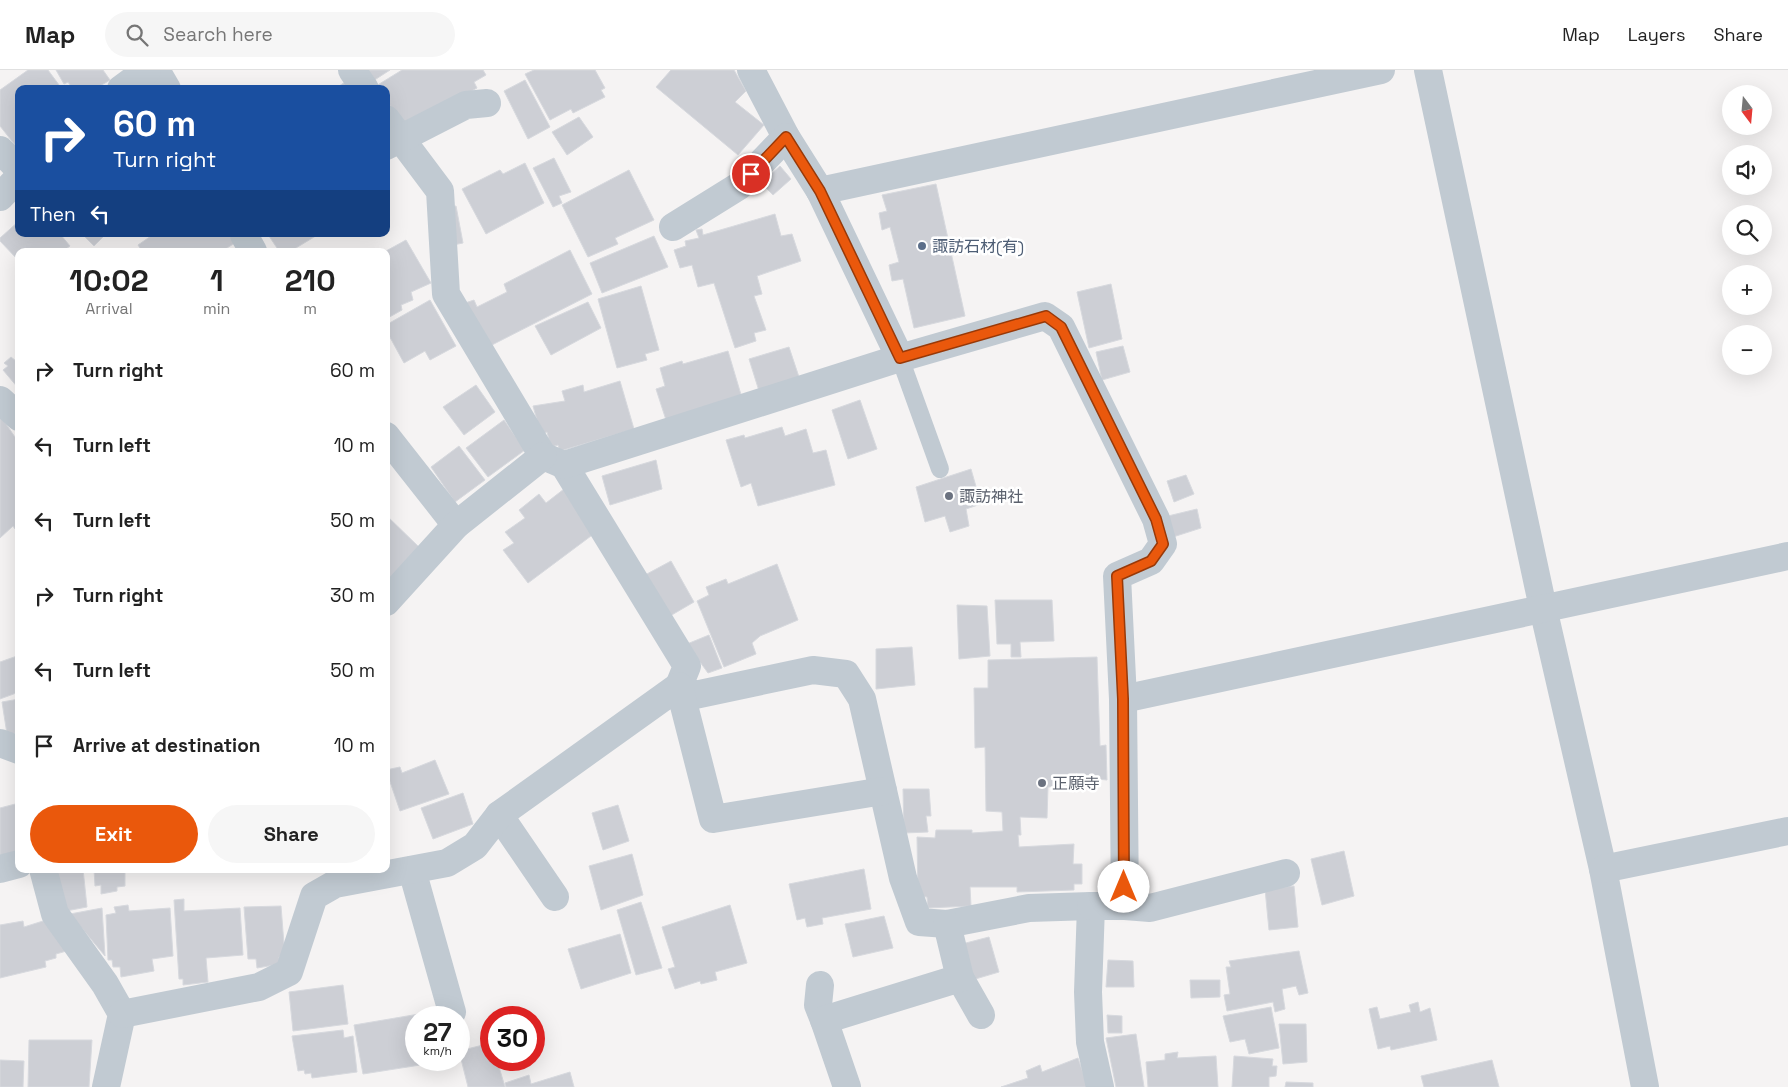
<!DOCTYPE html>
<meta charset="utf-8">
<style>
:root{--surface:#fff;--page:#f6f6f6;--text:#222;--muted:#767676;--line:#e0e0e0;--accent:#ea580c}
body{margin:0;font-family:"Space Grotesk","Noto Sans JP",sans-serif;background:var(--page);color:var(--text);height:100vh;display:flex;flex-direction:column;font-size:19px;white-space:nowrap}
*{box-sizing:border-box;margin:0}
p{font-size:16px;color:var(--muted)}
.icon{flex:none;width:28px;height:28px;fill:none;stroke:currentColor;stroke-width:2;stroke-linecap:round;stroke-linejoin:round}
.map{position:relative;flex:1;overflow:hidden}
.details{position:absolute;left:15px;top:178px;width:375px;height:625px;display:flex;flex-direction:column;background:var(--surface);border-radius:10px;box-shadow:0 5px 20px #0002}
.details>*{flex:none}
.banner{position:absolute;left:15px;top:15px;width:375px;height:152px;border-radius:10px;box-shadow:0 5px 20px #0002;background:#1a4fa0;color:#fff;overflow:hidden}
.needle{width:32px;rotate:164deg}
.buttons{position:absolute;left:1722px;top:15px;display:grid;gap:10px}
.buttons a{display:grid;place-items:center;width:50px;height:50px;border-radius:50%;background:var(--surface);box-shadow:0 5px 20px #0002;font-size:25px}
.speed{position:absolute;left:405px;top:936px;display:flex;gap:10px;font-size:25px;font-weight:700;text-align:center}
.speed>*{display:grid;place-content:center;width:65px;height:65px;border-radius:50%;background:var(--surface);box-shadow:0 5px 20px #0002;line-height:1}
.speed small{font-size:12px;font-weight:400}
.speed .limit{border:8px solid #d22;background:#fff;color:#111}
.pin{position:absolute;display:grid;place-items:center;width:42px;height:42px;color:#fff;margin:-21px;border:2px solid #fff;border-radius:50%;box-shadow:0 1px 5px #0007}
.me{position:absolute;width:55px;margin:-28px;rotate:0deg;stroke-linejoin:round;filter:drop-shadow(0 0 4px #0008)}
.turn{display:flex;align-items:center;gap:18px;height:105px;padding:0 15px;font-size:22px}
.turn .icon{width:65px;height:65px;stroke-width:2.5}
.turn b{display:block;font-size:35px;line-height:42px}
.then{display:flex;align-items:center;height:48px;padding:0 15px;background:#0003;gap:10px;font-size:19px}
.eta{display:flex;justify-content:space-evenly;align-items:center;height:85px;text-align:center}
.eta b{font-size:30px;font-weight:600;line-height:35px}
.button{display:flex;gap:10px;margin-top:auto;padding:10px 15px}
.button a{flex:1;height:58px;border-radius:30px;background:var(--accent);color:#fff;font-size:20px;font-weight:600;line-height:58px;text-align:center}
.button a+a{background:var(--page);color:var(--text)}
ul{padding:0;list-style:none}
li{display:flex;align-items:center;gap:15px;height:75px;padding:0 15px}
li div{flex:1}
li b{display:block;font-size:19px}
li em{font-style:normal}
header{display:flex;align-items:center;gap:30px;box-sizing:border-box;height:70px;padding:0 25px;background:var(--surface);border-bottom:1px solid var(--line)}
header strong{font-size:24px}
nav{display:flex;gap:28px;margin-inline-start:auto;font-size:18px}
.search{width:350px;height:45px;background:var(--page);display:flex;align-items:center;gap:12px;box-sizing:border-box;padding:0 18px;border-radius:28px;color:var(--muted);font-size:19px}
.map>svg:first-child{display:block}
.building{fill:#cdcfd5;stroke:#d7d9de}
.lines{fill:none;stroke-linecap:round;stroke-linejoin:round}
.lane{stroke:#c1cad2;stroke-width:18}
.street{stroke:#c1cad2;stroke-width:28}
.route-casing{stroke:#983908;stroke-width:12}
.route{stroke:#ea580c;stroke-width:9}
.service-dot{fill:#5c6f8a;stroke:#fff;stroke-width:2}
.worship-dot{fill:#6b7280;stroke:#fff;stroke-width:2}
.labels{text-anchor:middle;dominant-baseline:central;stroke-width:5;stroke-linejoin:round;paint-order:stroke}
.service-label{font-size:16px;fill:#4e5e75;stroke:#fff;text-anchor:start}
.worship-label{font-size:16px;fill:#5b616d;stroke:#fff;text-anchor:start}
</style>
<header>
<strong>Map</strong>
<div class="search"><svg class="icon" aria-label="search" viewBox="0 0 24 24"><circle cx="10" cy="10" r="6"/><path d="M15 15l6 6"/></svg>Search here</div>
<nav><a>Map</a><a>Layers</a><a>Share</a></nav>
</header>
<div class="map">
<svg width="1788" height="1017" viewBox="0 0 1788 1017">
<rect width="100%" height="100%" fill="#f5f3f3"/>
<g class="building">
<path d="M28,0h20l14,19h-43v61l-19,-24v-36z"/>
<path d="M56,0h47l7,10 -15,9h-22l-5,-7 -4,2z"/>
<path d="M367,0h23l-17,11z"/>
<path d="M402,0h81l3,5 -12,7 3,6 -71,40 -20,-28v-11h-8l-2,-3z"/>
<path d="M534,0h61l10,18 -4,2 4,7 -32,16 -2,-4 -21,11 -25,-46z"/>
<path d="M671,0h63l12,21 -11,11 29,23 -26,30 -82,-68z"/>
<path d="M525,10l25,47 -22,12 -24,-48z"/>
<path d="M345,12l5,7h-15z"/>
<path d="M579,47l14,20 -26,18 -15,-23z"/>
<path d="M554,88l17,34 -12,4 3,7 -9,4 -20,-39z"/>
<path d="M525,93l19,40 -58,31 -24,-45 38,-19 3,4z"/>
<path d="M780,96l11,13 -18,16 -12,-12z"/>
<path d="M629,100l25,50 -39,18 3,6 -30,13 -26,-52z"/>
<path d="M936,114l29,132 -51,12 -11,-49 -11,2 -3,-16 10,-3 -9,-35 -8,3 -3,-17 8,-2 -5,-16z"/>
<path d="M456,136l7,37 -15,3 2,-39z"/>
<path d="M775,144l6,22 11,-2 9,27 -44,15 5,18 -8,2 12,34 -12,3 2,8 -21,7 -21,-65 -16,4 -6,-22 -12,3 -6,-18 12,-4 -1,-5 14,-3 -3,-8 6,-1 1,6z"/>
<path d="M19,151v13h41l10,12 -7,5h-44v10l-19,-20v-3z"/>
<path d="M82,164h24l-12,12z"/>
<path d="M154,164h75l6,9 -13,8h-80l-4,-6z"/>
<path d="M272,164h47l-28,17h-12l-10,-15z"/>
<path d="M654,166l14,31 -66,26 -12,-30z"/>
<path d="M406,170l25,43 -20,9 2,8 -12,5 1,5 -16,9v-68z"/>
<path d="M570,180l22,44 -104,53 -23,-44 9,-3 3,7 30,-15 -3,-8z"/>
<path d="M1111,214l11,55 -33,9 -12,-56z"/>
<path d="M641,216l18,64 -14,4 2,6 -30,8 -19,-69z"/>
<path d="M430,230l26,46 -26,14 -5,-9 -21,12 -18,-33v-5z"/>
<path d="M588,232l13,26 -50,27 -16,-29z"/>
<path d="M1123,276l7,26 -28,8 -6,-28z"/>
<path d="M789,277l11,33 -41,11 -10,-32z"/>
<path d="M728,281l14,47 -76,22 -10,-31 9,-3 -5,-18 22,-7 1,3z"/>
<path d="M11,287l5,4 3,-3v31l-16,-19 5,-4 -4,-3z"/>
<path d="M620,311l14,48 -74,22 -2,-6 -7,2 -4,-15 -6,2 -8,-28 32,-5 -3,-10 21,-6 1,7z"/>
<path d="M476,315l19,27 -31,23 -21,-28z"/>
<path d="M860,330l17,49 -29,10 -16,-49z"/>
<path d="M0,345l19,28v84l-4,2 -2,-3 -13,12z"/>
<path d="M504,350l21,30 -37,27 -22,-29z"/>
<path d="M782,357l3,9 21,-7 7,24 13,-3 9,35 -77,21 -7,-23 -10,4 -15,-47 18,-5 1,3z"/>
<path d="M459,376l26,34 -30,22 -24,-35z"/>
<path d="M656,390l6,29 -52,16 -8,-29z"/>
<path d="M971,399l10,35 -15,5 3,17 -19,6 -5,-16 -20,6 -9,-35z"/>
<path d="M1186,405l8,19 -20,8 -7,-21z"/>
<path d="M564,419l31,44 -67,50 -25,-33 11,-7 -9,-11 20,-14 -6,-8 20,-16 7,9z"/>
<path d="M1197,439l4,19 -28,9 -5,-21z"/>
<path d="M386,445l35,34 -35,38z"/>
<path d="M671,491l23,41 -24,14 -25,-41z"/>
<path d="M777,494l21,56 -38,16 -8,7 4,11 -32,13 -27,-66 12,-6 -3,-8 20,-8 2,5z"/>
<path d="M995,530h57l2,41 -34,1 1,15h-10v-13h-14z"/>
<path d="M957,535l30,1 3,50 -31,3z"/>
<path d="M709,565l13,33 -14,5 -21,-29z"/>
<path d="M912,577l3,38 -39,4v-40z"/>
<path d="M17,586l2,36 -19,7v-37z"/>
<path d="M1097,587l3,89 6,-1 1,35 -10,-1 1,6 -50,2 -1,31 -27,-1 1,18h-3l1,12 55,-3 -1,20h9v20h-8v6l-57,2v-5h-47l1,19 -43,2 -1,-11 -9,-1 -1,-59 18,1 1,-8h36v3l31,-2 -1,-19 -16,-1 -1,-64 -10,1 -1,-60h14v-28z"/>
<path d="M19,629v34l-12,1 -5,-32z"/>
<path d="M435,690l14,34 -49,17 -14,-41 14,-3 2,6z"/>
<path d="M903,719h26l2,27h-5l2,16 -24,1z"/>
<path d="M463,723l10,31 -40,15 -12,-31z"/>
<path d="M19,733v48l-19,5v-48z"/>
<path d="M618,735l11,36 -26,9 -11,-37z"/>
<path d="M1344,781l10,45 -32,9 -11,-46z"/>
<path d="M632,784l11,41 -42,15 -12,-44z"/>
<path d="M53,799h30l4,38 -21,4z"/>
<path d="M94,799h31v17l-8,1v4l-16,3v-9l-6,1z"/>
<path d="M864,799l7,40 -49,9 1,6 -16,3 -2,-9 -8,2 -8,-36z"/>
<path d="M1294,816l4,41 -29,3 -4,-41z"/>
<path d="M184,829v12l56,-3 3,47 -37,3 2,24 -25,3v-6h-4l-5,-79z"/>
<path d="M641,832l21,66 -26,7 -19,-65z"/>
<path d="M128,835l1,6 41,-3 3,48 -21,3 2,12 -33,6 -1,-10h-7l-1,-7h-4l-2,-45 10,-2 -2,-6z"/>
<path d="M730,835l17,58 -32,9 2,8 -16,4 -1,-3 -25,8 -7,-20 7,-2 -13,-40z"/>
<path d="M281,836l4,51h-6l1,7 -23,4 -1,-9h-8l-4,-52z"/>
<path d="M102,838l3,48 -35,-42z"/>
<path d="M884,846l9,32 -40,9 -8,-33z"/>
<path d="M23,851l1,6 19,-6 27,29 -14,4v4l-11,3 1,6 -46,11v-53z"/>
<path d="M620,864l11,39 -50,16 -13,-40z"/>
<path d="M989,867l10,35 -27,8 -10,-36z"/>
<path d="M1299,881l9,42 -9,2 -3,-9 -14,3 3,20 -10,3 -2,-10 -46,9 -3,-16 6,-1 -4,-27h5l-2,-6z"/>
<path d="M1108,890l25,1 1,26h-28z"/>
<path d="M1190,910h30v17l-29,1z"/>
<path d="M343,915l5,39 -55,7 -4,-39z"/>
<path d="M1418,932l2,10 10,-4 7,32 -46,10 -1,-4 -12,3 -9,-40 8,-2 3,12 31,-7 -2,-7z"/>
<path d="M1271,937l8,41 -30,6 -4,-15 -15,3 -7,-26z"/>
<path d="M425,943l1,5h-10v42h16l1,3 -70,11 -9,-49z"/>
<path d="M1107,945l15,1v17h-14z"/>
<path d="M1279,954h27l1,38 -24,2z"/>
<path d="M343,960l1,8 9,-2 4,36 -45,6 -1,-5 -6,1 -1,-4 -6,1 -6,-35z"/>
<path d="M1136,964l8,53h-28l-10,-49z"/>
<path d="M29,970h63l-3,47h-61z"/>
<path d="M491,973v17h6l8,27h-37l-9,-36z"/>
<path d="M1178,982l-1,6 39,-2 2,31h-70l-2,-25 19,-2v-6z"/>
<path d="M1234,986l39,3 -1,7h5l-1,10 -7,1v10h-37z"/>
<path d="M1078,988l10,29h-87l27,-9 -2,-7 14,-6 2,7z"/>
<path d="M0,990l24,1 -1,26h-23z"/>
<path d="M1492,990l7,27h-75l-3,-11z"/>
<path d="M570,1002l4,15h-68l-1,-4 24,-8 2,9z"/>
<path d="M1286,1012l27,1v4h-28z"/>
</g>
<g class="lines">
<path class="lane" d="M900,288l40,111"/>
<g class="street">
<path d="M156,0l11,19"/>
<path d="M352,0l13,19"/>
<path d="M751,0l35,67 34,54 80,167"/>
<path d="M1428,0l115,538 60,261 42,218"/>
<path d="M121,19l26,-19"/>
<path d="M386,49l54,72 6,103 97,162 21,9 123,201 -8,20 16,9 118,-25 33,4 16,25 41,179 16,44 28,2 82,-16 62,-2 -3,86 2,50 10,45"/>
<path d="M386,76l80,-41 21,-2"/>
<path d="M0,80l19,19"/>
<path d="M820,121l561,-121"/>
<path d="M0,127l19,-20"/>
<path d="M673,157l66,-41 47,-49"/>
<path d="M246,164l-2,1 9,16"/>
<path d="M0,330l19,17"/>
<path d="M386,366l70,89"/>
<path d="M564,395l336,-107 145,-42 16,11 95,192 7,25 -12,17 -34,15 6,123 2,207h-34"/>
<path d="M386,532l70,-77 87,-69"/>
<path d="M1123,629l665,-143"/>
<path d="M0,673l19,7"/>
<path d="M499,745l56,82"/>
<path d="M0,799l19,-5"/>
<path d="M43,799l12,45 50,70 17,30 -16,73"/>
<path d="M1603,799l185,-38"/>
<path d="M412,800l40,142"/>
<path d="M1125,836l25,2 136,-35"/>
<path d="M960,908l21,37"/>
<path d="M820,915l-2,20 6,15"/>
<path d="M122,944l137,-27 30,-15 25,-76 21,-12 112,-21 28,-17 24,-31 180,-129 34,133 170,-28"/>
<path d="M847,1017l-23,-67 136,-42 -13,-54"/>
</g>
</g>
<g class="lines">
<defs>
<path id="route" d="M751,104l35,-37 34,54 80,167 146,-42 15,11 95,192 7,25 -12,17 -34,15 6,123 1,188"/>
</defs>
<use href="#route" class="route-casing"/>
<use href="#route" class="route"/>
</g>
<circle class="service-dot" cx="922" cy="176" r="5"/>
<g class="worship-dot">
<circle cx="949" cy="426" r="5"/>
<circle cx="1042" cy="713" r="5"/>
</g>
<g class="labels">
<g class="service-label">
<text x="932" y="176">諏訪石材(有)</text>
</g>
<g class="worship-label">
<text x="959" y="426">諏訪神社</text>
<text x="1052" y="713">正願寺</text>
</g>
</g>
</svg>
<div class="buttons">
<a><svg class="needle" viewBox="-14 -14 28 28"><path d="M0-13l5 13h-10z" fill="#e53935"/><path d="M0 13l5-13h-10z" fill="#767676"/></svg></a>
<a><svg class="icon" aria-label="sound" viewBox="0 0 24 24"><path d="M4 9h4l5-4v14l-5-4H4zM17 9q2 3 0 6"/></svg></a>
<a><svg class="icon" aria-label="search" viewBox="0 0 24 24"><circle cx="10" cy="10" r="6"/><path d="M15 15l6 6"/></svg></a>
<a>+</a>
<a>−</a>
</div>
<div class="speed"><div>27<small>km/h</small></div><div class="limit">30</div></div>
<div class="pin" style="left:751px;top:104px;background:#d93025"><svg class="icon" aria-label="arrive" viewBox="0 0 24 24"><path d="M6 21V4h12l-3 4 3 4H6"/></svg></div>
<svg class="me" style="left:1124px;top:817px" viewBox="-20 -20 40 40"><circle r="19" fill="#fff"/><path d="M0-13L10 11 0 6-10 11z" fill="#ea580c"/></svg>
<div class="banner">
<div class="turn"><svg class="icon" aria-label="right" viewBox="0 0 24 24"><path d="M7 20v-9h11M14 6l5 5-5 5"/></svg><div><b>60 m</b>Turn right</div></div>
<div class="then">Then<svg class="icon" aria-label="left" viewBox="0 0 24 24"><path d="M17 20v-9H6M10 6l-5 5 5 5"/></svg></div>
</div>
<section class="details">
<div class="eta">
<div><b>10:02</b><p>Arrival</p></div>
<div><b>1</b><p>min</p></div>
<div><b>210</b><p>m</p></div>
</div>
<ul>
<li><svg class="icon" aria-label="right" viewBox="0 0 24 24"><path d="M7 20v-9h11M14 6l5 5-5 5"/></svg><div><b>Turn right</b></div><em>60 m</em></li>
<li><svg class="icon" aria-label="left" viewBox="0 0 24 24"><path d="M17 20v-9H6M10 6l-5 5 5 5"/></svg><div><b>Turn left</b></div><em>10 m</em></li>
<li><svg class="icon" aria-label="left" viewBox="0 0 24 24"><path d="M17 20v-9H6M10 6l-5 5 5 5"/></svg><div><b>Turn left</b></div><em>50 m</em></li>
<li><svg class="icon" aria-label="right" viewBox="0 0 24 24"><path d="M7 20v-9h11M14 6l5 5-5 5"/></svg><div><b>Turn right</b></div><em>30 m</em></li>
<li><svg class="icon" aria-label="left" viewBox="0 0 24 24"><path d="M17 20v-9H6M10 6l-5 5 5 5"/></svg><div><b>Turn left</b></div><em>50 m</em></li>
<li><svg class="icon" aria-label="arrive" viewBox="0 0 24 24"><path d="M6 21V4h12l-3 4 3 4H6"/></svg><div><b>Arrive at destination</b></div><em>10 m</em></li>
</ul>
<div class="button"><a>Exit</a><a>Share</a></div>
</section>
</div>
